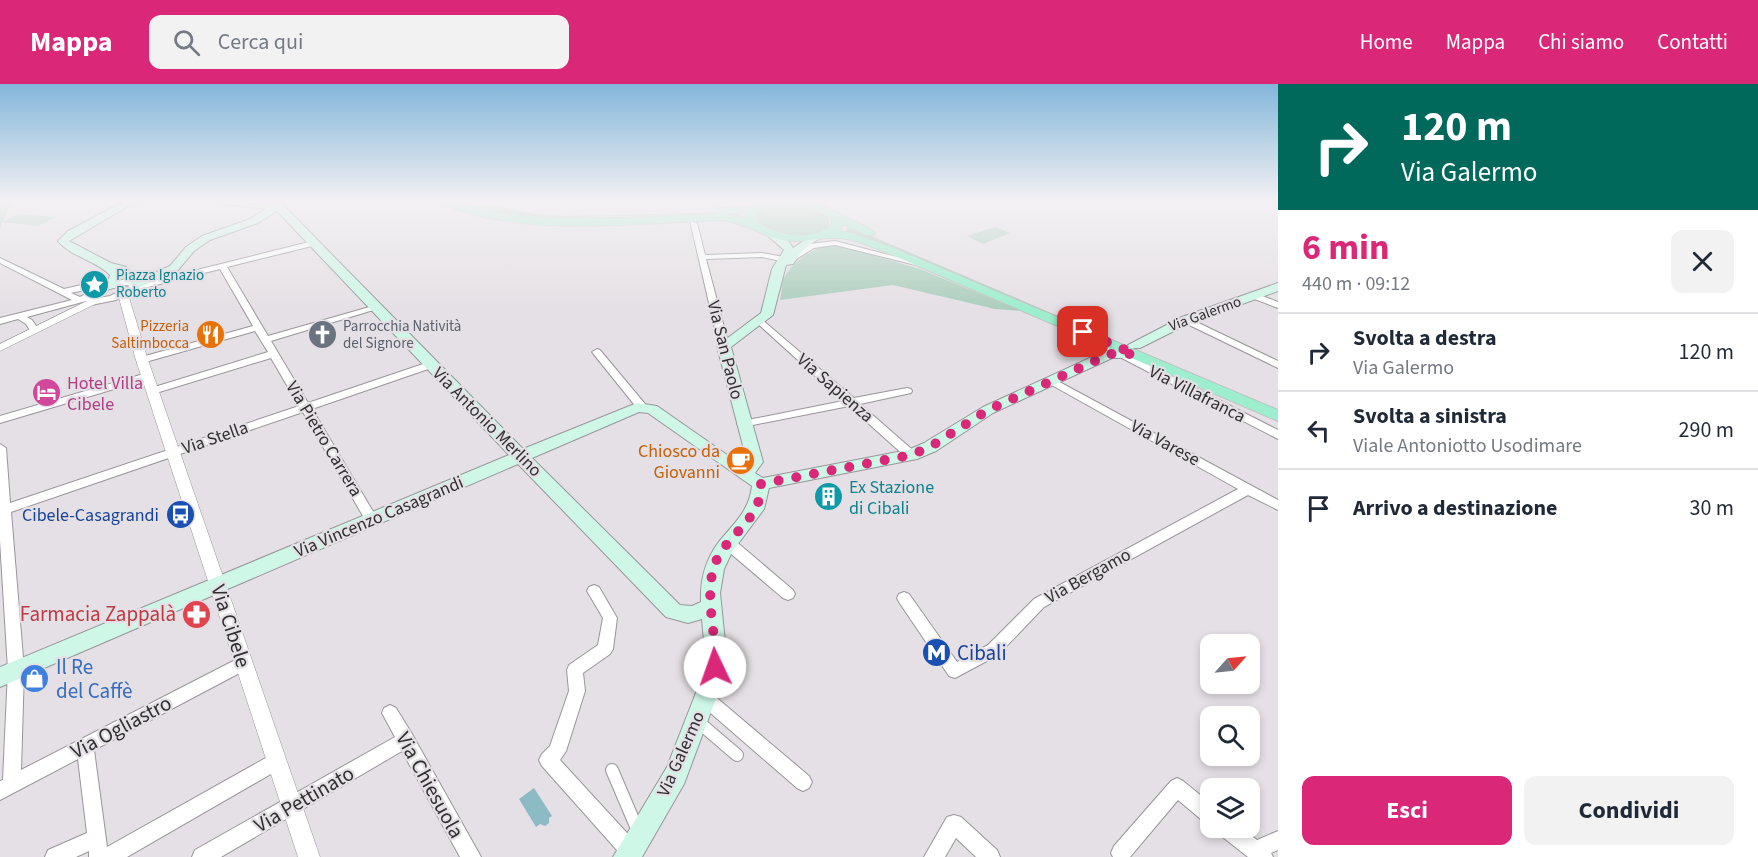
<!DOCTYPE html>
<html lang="it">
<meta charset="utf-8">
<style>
:root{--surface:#fff;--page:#f2f2f3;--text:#1f2937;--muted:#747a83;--line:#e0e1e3;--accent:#db2777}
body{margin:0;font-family:"Source Sans 3",sans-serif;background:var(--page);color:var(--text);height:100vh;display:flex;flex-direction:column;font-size:22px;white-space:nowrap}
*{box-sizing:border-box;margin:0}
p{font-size:20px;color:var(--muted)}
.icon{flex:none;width:33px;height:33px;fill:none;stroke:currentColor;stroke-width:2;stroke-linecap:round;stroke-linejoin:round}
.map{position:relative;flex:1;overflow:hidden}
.panel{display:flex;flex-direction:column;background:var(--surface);width:480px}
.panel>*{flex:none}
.guide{background:#00695c;color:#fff;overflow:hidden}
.needle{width:39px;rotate:63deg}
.fabs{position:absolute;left:1200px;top:550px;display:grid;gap:12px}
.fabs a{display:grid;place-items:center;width:60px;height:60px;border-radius:12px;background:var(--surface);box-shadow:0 3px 9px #0003;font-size:30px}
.pin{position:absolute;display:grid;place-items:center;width:51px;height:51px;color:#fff;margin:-26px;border-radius:12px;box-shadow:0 3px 9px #0006}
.me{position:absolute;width:66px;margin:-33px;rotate:357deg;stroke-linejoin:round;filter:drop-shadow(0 0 4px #0008)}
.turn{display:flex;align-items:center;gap:21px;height:126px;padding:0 24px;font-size:27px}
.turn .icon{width:78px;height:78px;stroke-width:2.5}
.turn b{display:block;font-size:42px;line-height:51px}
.round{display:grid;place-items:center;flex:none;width:63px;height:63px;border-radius:12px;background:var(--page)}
.summary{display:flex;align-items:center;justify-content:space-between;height:102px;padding:0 24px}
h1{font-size:36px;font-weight:700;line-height:45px;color:var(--accent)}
.primary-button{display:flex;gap:12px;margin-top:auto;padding:12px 24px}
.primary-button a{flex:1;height:69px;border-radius:12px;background:var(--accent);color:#fff;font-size:24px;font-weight:700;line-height:69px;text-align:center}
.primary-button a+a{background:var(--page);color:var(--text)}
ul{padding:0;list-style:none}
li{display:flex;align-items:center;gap:18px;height:78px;padding:0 24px;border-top:2px solid var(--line)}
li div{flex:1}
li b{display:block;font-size:22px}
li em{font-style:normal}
header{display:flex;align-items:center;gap:36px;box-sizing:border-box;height:84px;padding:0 30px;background:var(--accent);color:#fff}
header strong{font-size:28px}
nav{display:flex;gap:33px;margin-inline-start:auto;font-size:21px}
.search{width:420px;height:54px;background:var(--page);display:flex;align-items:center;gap:15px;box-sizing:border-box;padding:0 21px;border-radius:12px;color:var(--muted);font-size:22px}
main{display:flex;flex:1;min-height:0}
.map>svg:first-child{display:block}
.green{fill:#accebd}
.water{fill:#8cbac5}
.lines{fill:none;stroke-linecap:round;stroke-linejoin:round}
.pedestrian-casing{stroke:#99959a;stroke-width:14}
.minor-casing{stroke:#99959a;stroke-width:2}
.tertiary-casing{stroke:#99959a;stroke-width:1}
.secondary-casing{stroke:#99959a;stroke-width:2}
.primary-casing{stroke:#c1c1c1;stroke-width:2}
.pedestrian{stroke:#fff;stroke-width:12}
.minor{fill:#fff;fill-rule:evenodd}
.tertiary{fill:#fff;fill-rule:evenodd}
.secondary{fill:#cef7e7;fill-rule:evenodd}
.primary{fill:#9deece;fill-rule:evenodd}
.route{stroke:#db2777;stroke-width:10;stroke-dasharray:0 18}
.labels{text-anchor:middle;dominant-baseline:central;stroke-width:4.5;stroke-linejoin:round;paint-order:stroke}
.far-culture-label{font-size:15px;fill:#0d838f;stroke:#e5e0e5;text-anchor:start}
.far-street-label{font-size:15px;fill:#302f31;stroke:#e5e0e5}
.far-food-label{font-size:15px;fill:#c56008;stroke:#e5e0e5;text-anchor:end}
.far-worship-label{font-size:15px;fill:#5b616d;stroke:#e5e0e5;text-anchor:start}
.street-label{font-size:18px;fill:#302f31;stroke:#e5e0e5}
.hotel-label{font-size:18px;fill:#b23c85;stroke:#e5e0e5;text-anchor:start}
.food-label{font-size:18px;fill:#c56008;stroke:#e5e0e5;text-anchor:end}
.culture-label{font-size:18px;fill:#0d838f;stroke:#e5e0e5;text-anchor:start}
.transit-label{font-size:18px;fill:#164399;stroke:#e5e0e5;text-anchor:end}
.near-health-label{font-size:21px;fill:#be3a42;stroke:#e5e0e5;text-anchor:end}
.near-street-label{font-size:21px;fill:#302f31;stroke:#e5e0e5}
.near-transit-label{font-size:21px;fill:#164399;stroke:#e5e0e5;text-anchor:start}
.near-shop-label{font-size:21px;fill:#366cbe;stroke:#e5e0e5;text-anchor:start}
</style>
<header>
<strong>Mappa</strong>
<div class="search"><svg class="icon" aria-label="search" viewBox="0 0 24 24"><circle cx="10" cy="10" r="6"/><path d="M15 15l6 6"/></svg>Cerca qui</div>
<nav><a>Home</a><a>Mappa</a><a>Chi siamo</a><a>Contatti</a></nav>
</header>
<main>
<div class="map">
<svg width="1278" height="773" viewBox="0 0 1278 773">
<rect width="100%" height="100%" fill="#e5e0e5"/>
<g class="green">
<path d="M0,117h11l-8,21 15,-8 38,3 -18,9 -36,-4 -2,7z"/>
<path d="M485,120l50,10 28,2 178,-4 -1,5 -20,-2 -186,2 -56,-8 6,-2z"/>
<path d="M784,121c15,1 42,1 46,19 -13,20 -57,11 -72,-3v-7l10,-6z"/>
<path d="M848,142l430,184v1l-432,-179z"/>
<path d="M995,143l15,6 -27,11 -16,-8z"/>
<path d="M838,161l82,24 101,42 -26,-2 -102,-24 -113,15c2,-7 1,-18 5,-24 11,-19 33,-31 53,-31z"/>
</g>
<path class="water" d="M534,704l18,28 -3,2v5l-4,3 -5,-2 -4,3 -17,-28z"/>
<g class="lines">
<defs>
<g id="pedestrian">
<path d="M696,636l41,35"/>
<path d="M612,686l26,61"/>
</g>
<g id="minor">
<path d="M690,137l7,2 8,32 57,-2 27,5 20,-14 26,-3 85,22 -4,2 -81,-20 -21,3 -24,15 -28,-6 -56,2 23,87 -5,3 -5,-3z"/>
<path d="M313,157l4,2 -1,2 -89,22 41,69 105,-30h6l1,2 -109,33 37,62 118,-40 4,-1 5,3 -1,2 -122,42 66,111 -1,3h-10l-64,-111 -292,100 13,158 -3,100 222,-114 6,2 2,5 -2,5 -155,82 13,97 164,-92 6,-3 6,3 3,6 -3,6 -156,90h-38v-6l-13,6h-31l3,-7 39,-17 -9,-74 -78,41v-19l3,-1 5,-110 -8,-130v-96l6,4 4,55 289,-97 -28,-48 -115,35h-8l-1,-2 1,-2 120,-37 -13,-21 -113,32 -5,-3 1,-2 115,-32 -33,-57 -88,22 -16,9 -25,5 -5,-4 -59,16 5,3 7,10 -5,3 -3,-1 -5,-8 -8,-5 -18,5v-6l72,-18 -72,-37v-5l64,31 39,-9 3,1v3l20,-5 15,5zM126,201l4,1 -20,10 -17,3 16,-10zM102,202l-22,11 -9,-4z"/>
<path d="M1255,209l23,9v6l-26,-10 -1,-2z"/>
<path d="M1186,233l92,44v7l-95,-46 -2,-2z"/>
<path d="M760,234l94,80 53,-10 4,1 1,2 -1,2 -51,11 55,48 2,3 -2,3h-8l-58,-52 -106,21 -4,-1 -2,-2 2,-2 4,-1 100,-20 -86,-78 -2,-2z"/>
<path d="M1092,252l186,94v9l-189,-98v-4z"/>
<path d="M597,265l3,1 45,54 1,2 -1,2h-8l-45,-56z"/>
<path d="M147,289l4,1v4l-151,45v-7z"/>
<path d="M1052,294l226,122v10l-30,-15 -204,112 -46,48 -43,23 -6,-2 -50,-74 -2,-4 2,-4 5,-2 5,2 48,68 31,-17 46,-46 204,-110 -190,-106 -1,-2 1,-2z"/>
<path d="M728,454l5,1 60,51 2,4 -2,4 -5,2 -5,-2 -60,-51 -2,-4 2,-4z"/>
<path d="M594,501l5,2 18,31 -4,31 -3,5 -27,19 2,18 -19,60 -6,9 77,84 3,7 -3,6h-14l-81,-91 -3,-6 3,-6 8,-8 19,-55 -2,-21 2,-5 29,-20 5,-27 -16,-27 2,-4z"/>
<path d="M705,607l6,2 98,83 3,6 -3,6 -6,3 -6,-3 -98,-85 -2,-5 2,-5z"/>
<path d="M390,621l6,3 16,26 69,123h-21l-58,-106 -181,106h-29l3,-7 200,-113 -13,-24 2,-5z"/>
<path d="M1177,694l6,3 27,22v20l-7,-2 -25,-21 -48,57h-17l-2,-4 3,-7 57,-65z"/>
<path d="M954,731l7,2 36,33 3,7h-24l-20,-19 -11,19h-21l23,-40z"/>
<path d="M1218,744h24l15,12 21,-9v19l-7,3 2,4h-25l-28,-22z"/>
</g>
<g id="tertiary">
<path d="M123,207l5,3 19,63 173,500h-22l-163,-500 -17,-63z"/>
<path d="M91,215l4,1v4l-95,47v-7z"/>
</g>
<g id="secondary">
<path d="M125,117h12l-68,40 42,22 15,4 12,13 32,-14 16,-19 16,-11 48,-17 16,-10 -43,-5 -5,-3 56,3 10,-2v4l239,243 114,-46 20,3 86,60 4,-5 -30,-115 44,-33 11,-44 12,-19 -18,-16 5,-3 18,11 4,6 21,-14 9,2 -19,13 -11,15 -7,1 -13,50 -42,32 32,115 -8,11 8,5 145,-28 16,-7 59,-36 122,-56 30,-1 7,4 -7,4h-23l-119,55 -57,38 -19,8 -148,29 -5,21 -32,43 -8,17 -4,24 6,59 -5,33 -37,99 -42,73h-29l54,-90 32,-82 6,-33 -3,-33 -14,4 -22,-6 -148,-153 -518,223v-20l509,-212 -232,-244 -19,12 -48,17 -16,11 -16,19 -37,17h-8l-12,-12c-1,9 -10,17 -19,14l-2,-2 9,-8 1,-4c-15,-15 -39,-18 -52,-34l10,-10zM639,328l9,1 104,73c-3,26 -19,38 -34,57 -13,18 -18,37 -17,59l-9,4 -12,-1 -148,-147z"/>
<path d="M802,117h12l15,8 -8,2z"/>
<path d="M1278,199v8l-88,32 -50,25h-10l-2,-3 54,-28z"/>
</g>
<path id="primary" d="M438,117h15l53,13 36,3 76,1 102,-4 -3,-3 1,-2c12,-3 26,-1 38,-4 34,-10 64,-2 94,14 9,4 18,8 25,14l-2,2h-8l-22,-11 -4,7 13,2 39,14 387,163v11l-395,-170c-17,-6 -35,-15 -54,-13 -16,1 -29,5 -46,2 -21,-4 -39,-17 -61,-20 -83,3 -183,16 -263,-10 -7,-3 -16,-4 -21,-9zM793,121l20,4 19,10v6c-20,17 -56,12 -76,-5v-5l10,-7zM746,128l-1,6 -21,-4z"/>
</defs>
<use href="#pedestrian" class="pedestrian-casing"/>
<use href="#minor" class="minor-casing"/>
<use href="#tertiary" class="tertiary-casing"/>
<use href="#secondary" class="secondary-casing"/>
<use href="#primary" class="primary-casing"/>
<use href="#pedestrian" class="pedestrian"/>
<use href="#minor" class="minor"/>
<use href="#tertiary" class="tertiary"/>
<use href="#secondary" class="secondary"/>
<use href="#primary" class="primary"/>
</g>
<linearGradient id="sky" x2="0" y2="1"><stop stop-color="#83b6da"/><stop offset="0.52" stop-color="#f3f1f3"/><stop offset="1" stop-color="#f3f1f3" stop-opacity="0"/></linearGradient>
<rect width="1278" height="225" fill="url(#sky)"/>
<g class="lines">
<path class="route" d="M715,583c2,-33 -10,-64 -2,-97 9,-35 49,-47 48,-86l150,-29 19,-8 58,-37 122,-56h25l-52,-22"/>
</g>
<defs>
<symbol id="sight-disc" viewBox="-11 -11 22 22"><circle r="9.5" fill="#0f9aa8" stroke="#e5e0e5"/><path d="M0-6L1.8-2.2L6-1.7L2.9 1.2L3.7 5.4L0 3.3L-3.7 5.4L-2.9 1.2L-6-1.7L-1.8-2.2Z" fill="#fff"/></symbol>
<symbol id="restaurant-disc" viewBox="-11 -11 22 22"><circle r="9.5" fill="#e8710a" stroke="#e5e0e5"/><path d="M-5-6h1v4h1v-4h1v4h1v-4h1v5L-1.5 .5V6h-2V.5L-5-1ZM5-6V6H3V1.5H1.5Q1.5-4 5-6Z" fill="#fff"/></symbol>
<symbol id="church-disc" viewBox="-11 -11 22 22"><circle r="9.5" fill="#6b7280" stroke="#e5e0e5"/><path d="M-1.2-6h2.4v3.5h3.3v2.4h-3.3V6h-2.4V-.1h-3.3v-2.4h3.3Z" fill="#fff"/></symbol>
<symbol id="hotel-disc" viewBox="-11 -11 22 22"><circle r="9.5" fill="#d1479c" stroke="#e5e0e5"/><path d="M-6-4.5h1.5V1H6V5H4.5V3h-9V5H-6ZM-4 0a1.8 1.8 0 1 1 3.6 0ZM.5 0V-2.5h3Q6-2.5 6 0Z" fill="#fff"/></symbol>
<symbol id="cafe-disc" viewBox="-11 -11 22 22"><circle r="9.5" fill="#e8710a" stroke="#e5e0e5"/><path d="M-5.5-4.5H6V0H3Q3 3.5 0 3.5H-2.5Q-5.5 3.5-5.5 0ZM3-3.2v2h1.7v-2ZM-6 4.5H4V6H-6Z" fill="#fff"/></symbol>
<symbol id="building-disc" viewBox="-11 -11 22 22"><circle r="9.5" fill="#0f9aa8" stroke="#e5e0e5"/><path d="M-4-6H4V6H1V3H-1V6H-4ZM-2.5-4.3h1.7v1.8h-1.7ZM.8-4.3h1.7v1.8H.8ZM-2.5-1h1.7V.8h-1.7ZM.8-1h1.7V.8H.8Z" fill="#fff"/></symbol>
<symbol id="bus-disc" viewBox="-11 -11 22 22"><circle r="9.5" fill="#1a4fb4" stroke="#e5e0e5"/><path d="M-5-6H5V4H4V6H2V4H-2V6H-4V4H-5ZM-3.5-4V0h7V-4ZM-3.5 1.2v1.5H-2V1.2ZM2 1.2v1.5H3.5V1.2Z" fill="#fff"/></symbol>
<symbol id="pharmacy-disc" viewBox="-11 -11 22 22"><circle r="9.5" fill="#e0444e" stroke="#e5e0e5"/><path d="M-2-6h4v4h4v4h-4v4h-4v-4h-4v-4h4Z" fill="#fff"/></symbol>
<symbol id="metro-disc" viewBox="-11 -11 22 22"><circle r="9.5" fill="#1a4fb4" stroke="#e5e0e5"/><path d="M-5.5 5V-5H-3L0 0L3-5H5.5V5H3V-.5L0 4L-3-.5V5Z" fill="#fff"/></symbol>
<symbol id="shop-disc" viewBox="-11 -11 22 22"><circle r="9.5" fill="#3f7fe0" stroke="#e5e0e5"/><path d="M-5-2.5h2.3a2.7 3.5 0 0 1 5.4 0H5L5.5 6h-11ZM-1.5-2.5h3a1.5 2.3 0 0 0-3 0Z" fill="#fff"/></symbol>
</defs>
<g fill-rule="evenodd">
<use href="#sight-disc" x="78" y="184" width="33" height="33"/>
<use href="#restaurant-disc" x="194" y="234" width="33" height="33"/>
<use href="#church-disc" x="306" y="234" width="33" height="33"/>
<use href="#hotel-disc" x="30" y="292" width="33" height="33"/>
<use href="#cafe-disc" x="724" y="360" width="33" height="33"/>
<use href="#building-disc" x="812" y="396" width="33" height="33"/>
<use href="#bus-disc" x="164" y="414" width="33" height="33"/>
<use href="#pharmacy-disc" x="180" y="514" width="33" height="33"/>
<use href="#metro-disc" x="920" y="552" width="33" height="33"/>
<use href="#shop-disc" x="18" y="578" width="33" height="33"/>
</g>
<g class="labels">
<g class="far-culture-label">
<text x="116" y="191">Piazza Ignazio<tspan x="116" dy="17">Roberto</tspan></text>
</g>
<g class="far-street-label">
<text transform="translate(1205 230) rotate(-20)">Via Galermo</text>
</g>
<g class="far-food-label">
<text x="189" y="242">Pizzeria<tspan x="189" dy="17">Saltimbocca</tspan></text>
</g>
<g class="far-worship-label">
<text x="343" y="242">Parrocchia Natività<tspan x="343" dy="17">del Signore</tspan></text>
</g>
<g class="street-label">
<text transform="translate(725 266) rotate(76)">Via San Paolo</text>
<text transform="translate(835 304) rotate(41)">Via Sapienza</text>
<text transform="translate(1197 310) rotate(27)">Via Villafranca</text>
<text transform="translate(487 338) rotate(45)">Via Antonio Merlino</text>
<text transform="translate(215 354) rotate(-19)">Via Stella</text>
<text transform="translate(324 355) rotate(59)">Via Pietro Carrera</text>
<text transform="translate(1165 359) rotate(29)">Via Varese</text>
<text transform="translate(379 433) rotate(-23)">Via Vincenzo Casagrandi</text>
<text transform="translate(1088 492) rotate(-29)">Via Bergamo</text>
<text transform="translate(681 670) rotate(-66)">Via Galermo</text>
</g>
<g class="hotel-label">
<text x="67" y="299">Hotel Villa<tspan x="67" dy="21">Cibele</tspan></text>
</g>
<g class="food-label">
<text x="720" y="367">Chiosco da<tspan x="720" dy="21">Giovanni</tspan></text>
</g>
<g class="culture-label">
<text x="849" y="403">Ex Stazione<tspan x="849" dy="21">di Cibali</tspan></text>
</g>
<g class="transit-label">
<text x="159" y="431">Cibele-Casagrandi</text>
</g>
<g class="near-health-label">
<text x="176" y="530">Farmacia Zappalà</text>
</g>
<g class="near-street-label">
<text transform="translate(231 542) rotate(72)">Via Cibele</text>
<text transform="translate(121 643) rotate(-28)">Via Ogliastro</text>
<text transform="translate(430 701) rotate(61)">Via Chiesuola</text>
<text transform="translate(304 715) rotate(-30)">Via Pettinato</text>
</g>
<g class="near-transit-label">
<text x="957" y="569">Cibali</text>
</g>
<g class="near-shop-label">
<text x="56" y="583">Il Re<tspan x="56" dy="24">del Caffè</tspan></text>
</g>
</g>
</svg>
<div class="fabs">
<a><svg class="needle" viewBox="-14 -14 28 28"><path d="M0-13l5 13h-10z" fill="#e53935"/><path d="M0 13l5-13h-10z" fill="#747a83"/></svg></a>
<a><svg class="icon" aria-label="search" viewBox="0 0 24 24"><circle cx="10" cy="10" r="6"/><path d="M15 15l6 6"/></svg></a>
<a><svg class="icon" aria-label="layers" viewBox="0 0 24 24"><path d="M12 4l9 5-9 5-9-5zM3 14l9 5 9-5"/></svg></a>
</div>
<div class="pin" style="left:1083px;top:248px;background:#d93025"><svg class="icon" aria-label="arrive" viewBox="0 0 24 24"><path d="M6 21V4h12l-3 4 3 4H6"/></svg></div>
<svg class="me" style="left:715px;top:583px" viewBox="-20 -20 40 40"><circle r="19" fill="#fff"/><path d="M0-13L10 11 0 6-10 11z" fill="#db2777"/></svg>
</div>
<section class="panel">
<div class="guide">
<div class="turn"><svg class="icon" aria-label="right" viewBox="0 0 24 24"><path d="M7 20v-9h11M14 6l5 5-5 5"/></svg><div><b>120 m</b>Via Galermo</div></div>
</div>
<div class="summary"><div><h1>6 min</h1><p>440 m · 09:12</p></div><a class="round"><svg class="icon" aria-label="close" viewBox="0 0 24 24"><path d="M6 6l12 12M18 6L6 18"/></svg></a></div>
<ul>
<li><svg class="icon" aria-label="right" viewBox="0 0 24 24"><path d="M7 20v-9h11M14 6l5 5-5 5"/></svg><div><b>Svolta a destra</b><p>Via Galermo</p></div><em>120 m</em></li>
<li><svg class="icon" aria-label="left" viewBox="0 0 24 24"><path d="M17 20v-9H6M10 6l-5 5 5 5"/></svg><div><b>Svolta a sinistra</b><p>Viale Antoniotto Usodimare</p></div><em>290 m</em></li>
<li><svg class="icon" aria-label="arrive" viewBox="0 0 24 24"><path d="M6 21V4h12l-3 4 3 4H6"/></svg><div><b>Arrivo a destinazione</b></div><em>30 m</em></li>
</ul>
<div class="primary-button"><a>Esci</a><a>Condividi</a></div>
</section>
</main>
